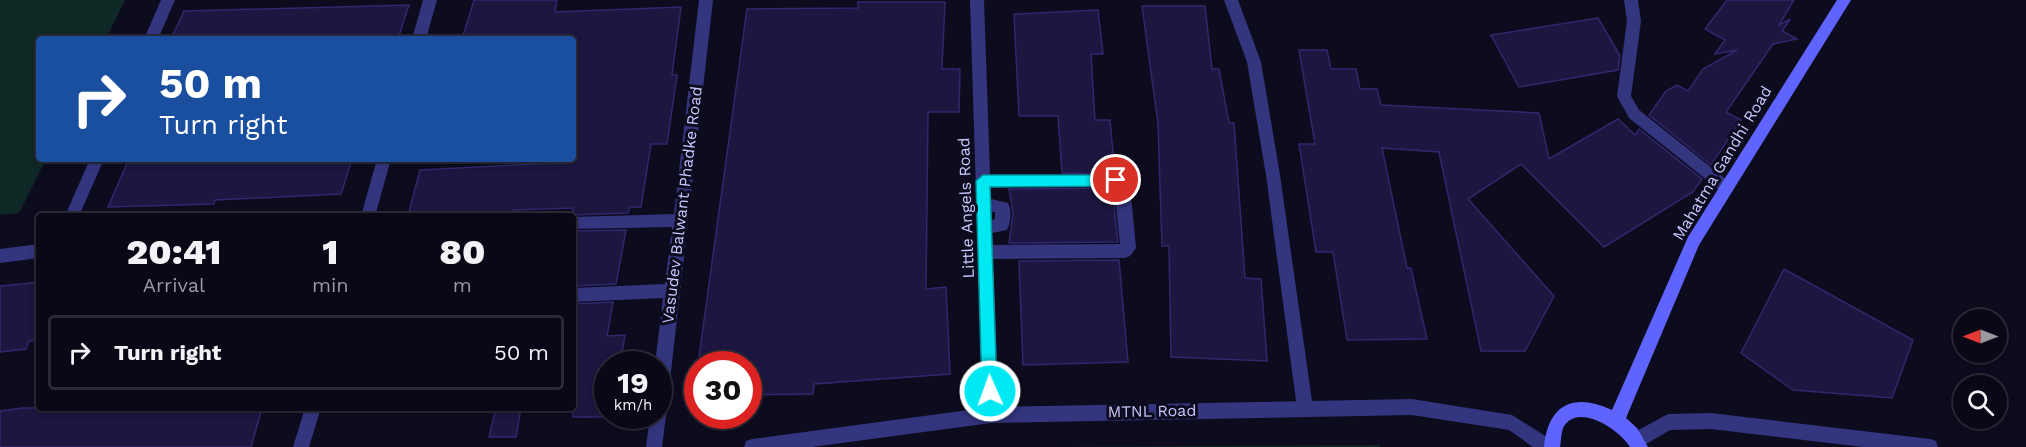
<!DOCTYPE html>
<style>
:root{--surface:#0a0816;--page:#181623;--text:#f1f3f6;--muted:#999aa1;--line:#2a2935}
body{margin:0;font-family:"Work Sans",sans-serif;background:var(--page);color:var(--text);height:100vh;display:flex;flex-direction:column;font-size:22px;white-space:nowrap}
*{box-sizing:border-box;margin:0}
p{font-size:20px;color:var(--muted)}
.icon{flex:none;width:33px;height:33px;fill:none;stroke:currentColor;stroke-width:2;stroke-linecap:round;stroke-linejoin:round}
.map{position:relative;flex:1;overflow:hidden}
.drawer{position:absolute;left:36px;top:213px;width:540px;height:198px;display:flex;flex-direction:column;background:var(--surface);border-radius:6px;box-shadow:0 3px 9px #0003,0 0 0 2px var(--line)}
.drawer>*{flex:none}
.hud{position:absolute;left:36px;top:36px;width:540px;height:126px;border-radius:6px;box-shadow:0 3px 9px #0003,0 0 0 2px var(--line);background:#1a4fa0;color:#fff;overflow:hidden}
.needle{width:39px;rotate:270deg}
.tools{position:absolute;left:1953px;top:309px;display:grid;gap:12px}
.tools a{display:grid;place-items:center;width:54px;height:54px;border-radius:50%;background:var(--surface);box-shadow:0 3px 9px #0003,0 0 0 2px var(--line);font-size:30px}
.speed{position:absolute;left:594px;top:351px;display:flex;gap:12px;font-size:30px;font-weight:700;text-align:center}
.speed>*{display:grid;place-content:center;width:78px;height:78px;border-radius:50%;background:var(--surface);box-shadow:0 3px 9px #0003,0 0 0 2px var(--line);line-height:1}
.speed small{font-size:15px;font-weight:400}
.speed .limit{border:9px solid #d22;background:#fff;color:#111}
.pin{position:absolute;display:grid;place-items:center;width:51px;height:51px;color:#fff;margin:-26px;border:3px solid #fff;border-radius:50%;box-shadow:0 2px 6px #0007}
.me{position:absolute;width:66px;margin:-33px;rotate:358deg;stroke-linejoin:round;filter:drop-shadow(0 0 4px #0008)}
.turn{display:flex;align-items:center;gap:21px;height:126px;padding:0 24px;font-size:27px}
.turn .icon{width:78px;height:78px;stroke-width:2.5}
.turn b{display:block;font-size:42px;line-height:51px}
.eta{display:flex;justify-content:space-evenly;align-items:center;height:102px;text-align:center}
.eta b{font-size:36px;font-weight:800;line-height:42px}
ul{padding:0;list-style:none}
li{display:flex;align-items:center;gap:18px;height:75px;margin:0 12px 9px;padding:0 12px;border:3px solid var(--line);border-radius:6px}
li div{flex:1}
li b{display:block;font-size:22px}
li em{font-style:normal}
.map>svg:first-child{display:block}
.green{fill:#0e2826}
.building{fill:#1c1640;stroke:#31276d;stroke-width:1.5}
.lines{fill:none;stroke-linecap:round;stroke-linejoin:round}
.minor{fill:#34357f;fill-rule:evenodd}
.tertiary{fill:#34357f;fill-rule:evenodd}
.secondary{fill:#5f64ff;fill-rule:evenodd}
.route{fill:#00e9f3;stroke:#00979e;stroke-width:1.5}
.labels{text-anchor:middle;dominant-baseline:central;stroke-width:6;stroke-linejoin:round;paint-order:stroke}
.street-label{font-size:16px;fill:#cbc8ff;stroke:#0d0b1e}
</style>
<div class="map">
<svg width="2026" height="447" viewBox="0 0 2026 447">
<rect width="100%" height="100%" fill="#0d0b1e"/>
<g class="green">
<path d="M0,0h125l-19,39h-67v120h7l-27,54 -19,2z"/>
<path d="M1380,445v2h-335z"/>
</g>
<g class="building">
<path d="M474,0h83l-2,12 126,-5 -9,68h5l-10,69h-16l-10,63h-11l-2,6 -55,2v-7l-60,2 -1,6h-104l12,-46 153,-8v-123h-111z"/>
<path d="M1727,0h67l-15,25 11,-6 -8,12 15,8 -24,5 -47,68 15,8 -30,45 -62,-50 17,-24 11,-6 11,6 15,-22 34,-19 -22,4 10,-14 -20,-11z"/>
<path d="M858,2h87l-3,67h18l-1,43h-31l-2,177 20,-2 4,87 -136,10 -1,10 -65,1v-31h-50l49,-355 111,-1z"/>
<path d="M409,5l-11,34h-227l13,-28z"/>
<path d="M1142,6h63l7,63h7l10,54h5l11,155 16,1 6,82 -96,-4 -2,-111h-7l-4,-122z"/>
<path d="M1098,10l5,44h-12l4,66h15l5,54 -53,-1 -4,-57h-39l-5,-102z"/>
<path d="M1598,18l22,38 -2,14 -99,17 -28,-52z"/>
<path d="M1299,50h28l4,19h25l4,20h17l4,16 158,8 10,46 69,-40 17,16 4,-6 63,50 -9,13 -89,55 -83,-83 -53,35 86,97 -29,55h-44l-42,-199 -57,-4 25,120h4l16,71 -80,1 -14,-88h-17l-17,-108h16z"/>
<path d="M129,159h223l-11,35 -126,6 -1,4 -106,3z"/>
<path d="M1112,188l6,54 -109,1 4,-30 -4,-24z"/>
<path d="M626,230l-10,54 -43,2v-55z"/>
<path d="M1119,260l9,102 -105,3 -4,-104z"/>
<path d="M1784,269l129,71 -21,58 -99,-8 -52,-37z"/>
<path d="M39,282v58l-10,1 -3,8 -26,3v-66z"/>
<path d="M613,302l-6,34 18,-1 -5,29h-12v53h-35v-113z"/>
<path d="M22,408h240l-11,39h-251v-36z"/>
<path d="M496,408h25l-5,29h-27z"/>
</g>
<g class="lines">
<g class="minor">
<path d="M161,0h14l-17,39h-14z"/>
<path d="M423,0h14l-11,39h-14z"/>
<path d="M699,0h14l-47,416 -4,31h-16l4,-31h8v-52h-3l8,-66 -90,4v-14l92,-4 7,-57 -99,2v-12l101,-3z"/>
<path d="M970,0h14l6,175 131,1 9,8 6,64 -6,8 -5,2 -132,1 6,156 -2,6 -6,2 -6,-2 -2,-6zM1114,186l6,58 -127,1 -1,-12 15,-3c4,-8 5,-20 1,-27l-17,-4v-12zM992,212h3v7l-3,1z"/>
<path d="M1224,0h14l23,62 19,113 33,233 -2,5 -6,3 -6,-3 -2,-5 -31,-233 -19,-113z"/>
<path d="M1624,0h14l3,21 -10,75 8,14 93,74 2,4 -2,4h-10l-93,-74 -12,-22 10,-75z"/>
<path d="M90,159h14l-25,57h-14z"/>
<path d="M377,159h14l-16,57h-14z"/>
<path d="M39,244v14l-39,5v-14z"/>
<path d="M305,408h16l-12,39h-16z"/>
<path d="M1711,413l219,26 6,2 2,6h-75l-152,-18 -41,1 -27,16h-12l-2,-6 2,-6 37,-20z"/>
</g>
<path class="tertiary" d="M1412,399l100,16 41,26 2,6h-22l-24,-17 -97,-15 -421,8 -179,24h-68l2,-6 6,-2 239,-32z"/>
<path class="secondary" d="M1837,0h14l-152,245 -73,173 11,10 11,19h-18c-10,-17 -53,-46 -67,-19 -2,6 -2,13 -3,19h-16c4,-43 30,-55 68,-37l76,-173z"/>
</g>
<path class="route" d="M983,175h133l7,5 -7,6 -126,1 7,204 -2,5 -5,2 -5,-2 -3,-5 -6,-210z"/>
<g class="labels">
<g class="street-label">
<text transform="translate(1722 163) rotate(-59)">Mahatma Gandhi Road</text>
<text transform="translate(682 205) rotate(-83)">Vasudev Balwant Phadke Road</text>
<text transform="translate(966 208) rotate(-92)">Little Angels Road</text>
<text transform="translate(1152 411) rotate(-1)">MTNL Road</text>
</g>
</g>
</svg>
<div class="tools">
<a><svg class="needle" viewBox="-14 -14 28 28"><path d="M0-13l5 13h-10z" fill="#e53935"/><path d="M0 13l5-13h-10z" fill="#999aa1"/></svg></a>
<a><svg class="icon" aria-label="search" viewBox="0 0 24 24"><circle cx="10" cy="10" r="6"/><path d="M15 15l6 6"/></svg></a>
</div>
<div class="speed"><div>19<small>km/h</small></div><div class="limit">30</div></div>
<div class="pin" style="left:1116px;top:180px;background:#d93025"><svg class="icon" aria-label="arrive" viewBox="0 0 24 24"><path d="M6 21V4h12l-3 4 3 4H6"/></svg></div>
<svg class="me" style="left:990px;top:391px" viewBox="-20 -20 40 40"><circle r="17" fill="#00e9f3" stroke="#fff" stroke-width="3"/><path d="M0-11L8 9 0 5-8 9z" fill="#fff"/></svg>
<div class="hud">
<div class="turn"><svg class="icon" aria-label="right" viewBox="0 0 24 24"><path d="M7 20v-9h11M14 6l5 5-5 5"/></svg><div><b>50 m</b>Turn right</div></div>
</div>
<section class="drawer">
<div class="eta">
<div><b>20:41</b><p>Arrival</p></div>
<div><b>1</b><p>min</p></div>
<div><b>80</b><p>m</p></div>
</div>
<ul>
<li><svg class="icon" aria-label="right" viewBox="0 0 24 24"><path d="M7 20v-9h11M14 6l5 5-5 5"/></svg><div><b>Turn right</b></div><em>50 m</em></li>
</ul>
</section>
</div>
